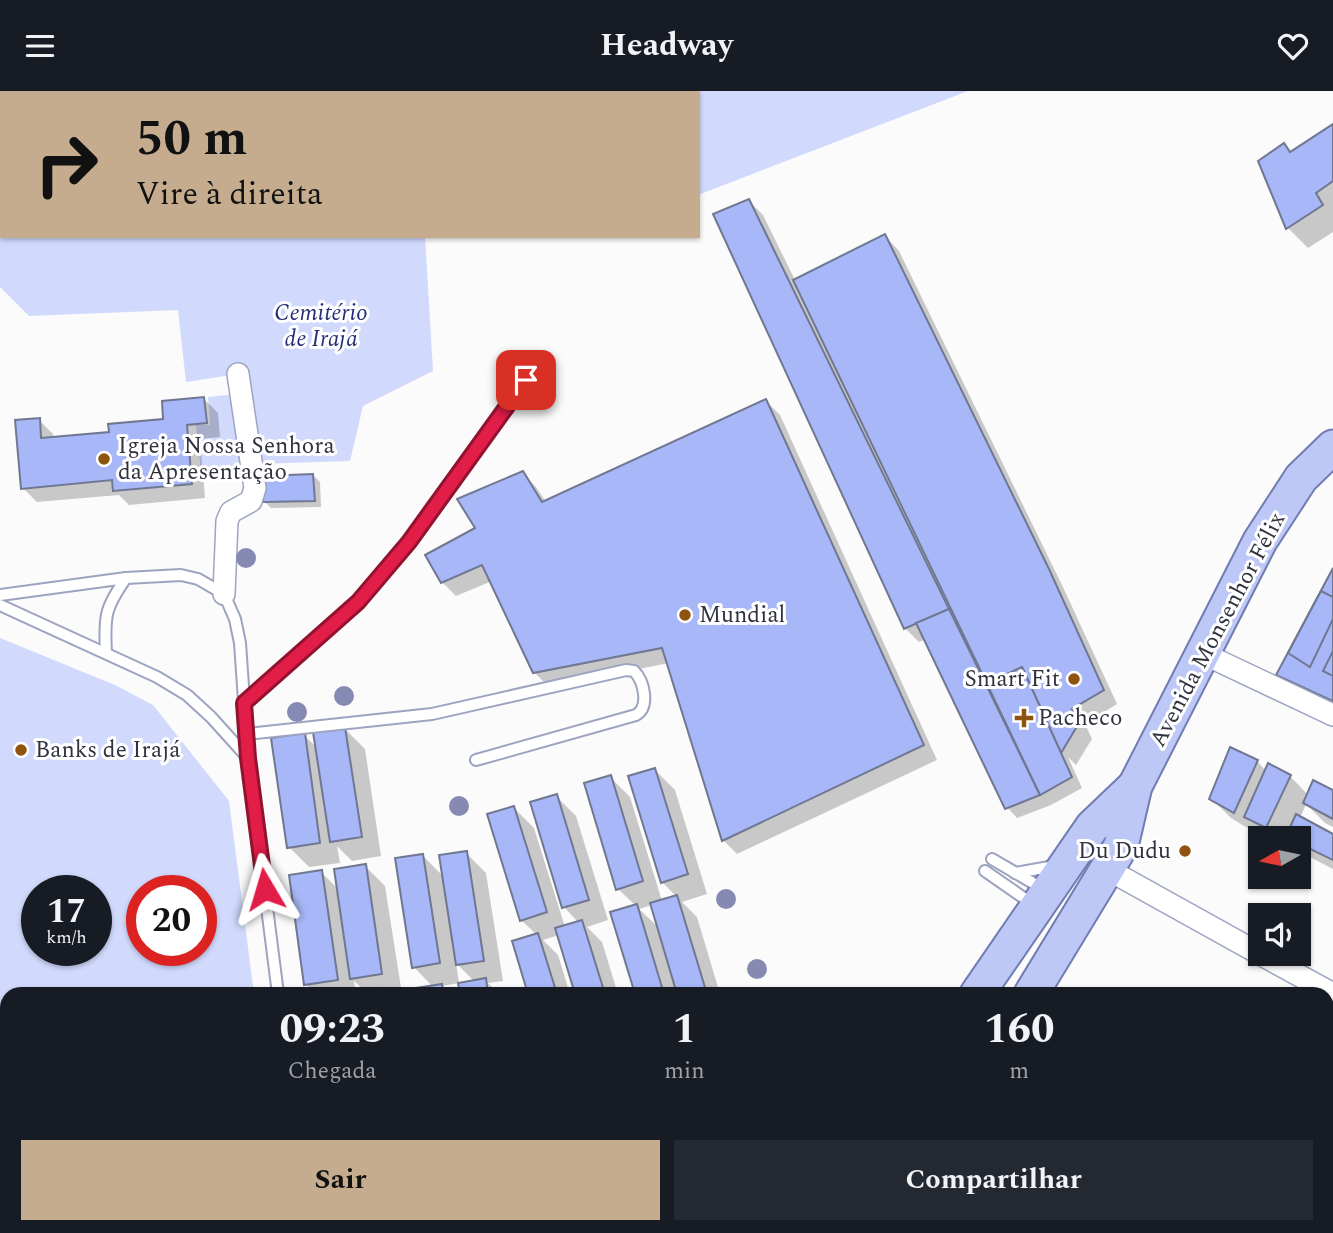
<!DOCTYPE html>
<html lang="pt">
<meta charset="utf-8">
<style>
:root{--surface:#171b24;--page:#242831;--text:#f1f3f6;--muted:#9ea1a6;--accent:#c5ac8e}
body{margin:0;font-family:Spectral,serif;background:var(--page);color:var(--text);height:100vh;display:flex;flex-direction:column;font-size:26px;white-space:nowrap}
*{box-sizing:border-box;margin:0}
p{font-size:23px;color:var(--muted)}
.icon{flex:none;width:38px;height:38px;fill:none;stroke:currentColor;stroke-width:2;stroke-linecap:round;stroke-linejoin:round}
.map{position:relative;flex:1;overflow:hidden}
.panel{position:absolute;left:0px;top:896px;width:1334px;height:247px;display:flex;flex-direction:column;background:var(--surface);border-radius:21px 21px 0 0;box-shadow:0 2px 5px #0004}
.panel>*{flex:none}
.hud{position:absolute;left:0px;top:0px;width:700px;height:147px;box-shadow:0 2px 5px #0004;background:#c5ac8e;color:#111;overflow:hidden}
.needle{width:46px;rotate:261deg}
.buttons{position:absolute;left:1248px;top:735px;display:grid;gap:14px}
.buttons a{display:grid;place-items:center;width:63px;height:63px;border-radius:0px;background:var(--surface);box-shadow:0 2px 5px #0004;font-size:35px}
.speed{position:absolute;left:21px;top:784px;display:flex;gap:14px;font-size:35px;font-weight:700;text-align:center}
.speed>*{display:grid;place-content:center;width:91px;height:91px;border-radius:50%;background:var(--surface);box-shadow:0 2px 5px #0004;line-height:1}
.speed small{font-size:18px;font-weight:400}
.speed .limit{border:10px solid #d22;background:#fff;color:#111}
.pin{position:absolute;display:grid;place-items:center;width:60px;height:60px;color:#fff;margin:-30px;border-radius:14px;box-shadow:0 4px 10px #0006}
.me{position:absolute;width:77px;margin:-38px;rotate:353deg;stroke-linejoin:round;filter:drop-shadow(0 0 5px #0008)}
.turn{display:flex;align-items:center;gap:24px;height:147px;padding:0 21px;font-size:32px}
.turn .icon{width:91px;height:91px;stroke-width:2.5}
.turn b{display:block;font-size:49px;line-height:60px}
.eta{display:flex;justify-content:space-evenly;align-items:center;height:119px;text-align:center}
.eta b{font-size:42px;font-weight:700;line-height:49px}
.cta{display:flex;gap:14px;margin-top:auto;padding:14px 21px}
.cta a{flex:1;height:80px;border-radius:0px;background:var(--accent);color:#111;font-size:28px;font-weight:700;line-height:80px;text-align:center}
.cta a+a{background:var(--page);color:var(--text)}
header{display:flex;justify-content:space-between;align-items:center;height:91px;padding:0 21px;background:var(--surface);font-size:32px;font-weight:700}
.map>svg:first-child{display:block}
.green{fill:#d1dafd;fill-rule:evenodd}
.shadow{fill:#0003;fill-rule:evenodd}
.building{fill:#a8b7f8;stroke:#707791;stroke-width:2}
.lines{fill:none;stroke-linecap:round;stroke-linejoin:round}
.service-casing{stroke:#9da4c0;stroke-width:14}
.minor-casing{stroke:#9da4c0;stroke-width:24}
.primary-casing{stroke:#707cb2;stroke-width:37}
.service{stroke:#fff;stroke-width:10}
.minor{stroke:#fff;stroke-width:21}
.primary{stroke:#bec8f6;stroke-width:33}
.tree{fill:#868ab2}
.route-casing{stroke:#92132f;stroke-width:18}
.route{stroke:#e11d48;stroke-width:12}
.poi-dot{fill:#8f5510;stroke:#fff;stroke-width:2.5}
.labels{text-anchor:middle;dominant-baseline:central;stroke-width:6;stroke-linejoin:round;paint-order:stroke}
.park-label{font-size:23px;font-style:italic;fill:#262d76;stroke:#fff}
.poi-label{font-size:23px;fill:#30333f;stroke:#fff;text-anchor:start}
.street-label{font-size:23px;fill:#30333f;stroke:#fff}
</style>
<header><svg class="icon" aria-label="menu" viewBox="0 0 24 24"><path d="M4 6h16M4 12h16M4 18h16"/></svg>Headway<svg class="icon" aria-label="heart" viewBox="0 0 24 24"><path d="M12 20l-8-8c-3-5 5-10 8-4 3-6 11-1 8 4z"/></svg></header>
<div class="map">
<svg width="1333" height="1142" viewBox="0 0 1333 1142">
<rect width="100%" height="100%" fill="#fbfbfb"/>
<g class="green">
<path d="M0,0h545l-543,2v143h423l8,135 -70,35 -13,55 -94,3 -18,-90 -52,8 -8,-72 -149,6 -29,-29z"/>
<path d="M655,0h313l-270,104v-102z"/>
<path d="M235,303l7,82 -40,4 -6,-55h14l-2,-28z"/>
<path d="M0,547l115,47 38,20 76,96 25,193h-247v134l-7,-12zM37,800h59v59h-59zM142,800h59v59h-59z"/>
<path d="M65,1136h218l1,6h-208z"/>
</g>
<g class="shadow">
<path d="M1333,35v106l-25,16 -20,-20 -4,-83 7,8z"/>
<path d="M749,110l14,14 32,65 90,-44 14,15 163,334 55,119 -32,20 7,15 -16,26 -8,-8 14,31 -31,17 -34,13 -10,-11 -81,-168 -7,3 -14,-14z"/>
<path d="M204,308l14,14 2,24 -20,2 5,59 -76,7 -10,-10 -82,7 -14,-14 16,-68 14,14 1,5 57,-5 54,-14z"/>
<path d="M766,310l14,14 157,345 -200,94 -14,-14 -54,-177 -120,24 -15,-15 -42,-91 -36,15 -14,-14 36,-53 44,-56 14,14 10,15z"/>
<path d="M313,384l7,7 1,25 -50,1 -7,-7z"/>
<path d="M1333,481v139l-35,-16 -20,-21z"/>
<path d="M345,638l20,20 16,107 -29,5 -15,-15 3,17 -31,4 -20,-20 15,-112 14,14z"/>
<path d="M1257,670l9,10 24,5 18,19 25,-3v35l-8,-4 -19,-19 -6,14 33,18v33l-25,-13 -10,-10v-8h-29l-12,-11 -3,5 -23,-14 -20,-20z"/>
<path d="M655,679l20,20 32,104 -25,8 15,15 23,77h-83l-1,-88 -18,-17 -8,-112 20,20 32,104 15,-4 -15,-15zM652,814l8,24 -21,-20z"/>
<path d="M556,705l20,20 32,104 -21,7 15,15 16,52h-41l-18,-59 -16,5 15,15 12,39h-40l7,-59 -16,-15 -7,-112 20,20 31,99 14,-4 -15,-16z"/>
<path d="M466,762l20,20 17,108 -15,2 11,11h-38l14,-12 -19,-19 3,20 -17,3 8,8h-33l16,-7 -19,-20 9,-111 21,21z"/>
<path d="M365,775l20,20 17,108h-86l-10,-10 15,-112 17,17zM354,890l12,11 -10,2z"/>
<path d="M382,1136h97l-24,6h-67z"/>
<path d="M1162,1136h66l7,6h-76z"/>
</g>
<g class="building">
<path d="M1333,33v57l-17,12 7,12 -37,24 -28,-68 26,-18 6,9z"/>
<path d="M749,108l200,410 -45,20 -191,-415z"/>
<path d="M885,143l164,335 55,121 -32,19 7,14 -18,30 -39,-86 -35,17 -194,-404z"/>
<path d="M204,306l3,26 -20,2 5,59 -79,7 -1,-11 -91,9 -6,-69 25,-2 1,20 68,-6 -1,-8 55,-5 -1,-18z"/>
<path d="M766,308l158,346 -202,96 -60,-193 -129,25 -51,-108 -41,18 -16,-28 50,-27 -18,-29 66,-28 19,31z"/>
<path d="M313,383l2,27 -52,1 -2,-26z"/>
<path d="M1333,477v133l-57,-26z"/>
<path d="M1321,500l12,6v22l-23,48 -22,-14z"/>
<path d="M949,518l91,186 -35,14 -89,-186z"/>
<path d="M1333,560v25l-10,-5z"/>
<path d="M1022,576l50,110 -32,18 -53,-111z"/>
<path d="M345,636l17,110 -32,5 -17,-110z"/>
<path d="M305,642l15,110 -33,5 -16,-110z"/>
<path d="M1230,656l28,13 -24,53 -25,-14z"/>
<path d="M1268,672l23,12 -25,53 -22,-11z"/>
<path d="M655,677l33,106 -27,9 -33,-107z"/>
<path d="M611,684l32,106 -27,9 -32,-107z"/>
<path d="M1313,689l20,10v29l-30,-16z"/>
<path d="M557,703l32,106 -27,8 -32,-106z"/>
<path d="M514,715l33,106 -27,9 -33,-107z"/>
<path d="M1296,723l37,20v26l-35,-17v-5l-12,-2z"/>
<path d="M467,760l17,110 -28,4 -17,-110z"/>
<path d="M423,763l17,109 -28,5 -17,-110z"/>
<path d="M366,773l16,110 -32,5 -16,-110z"/>
<path d="M322,779l16,110 -34,5 -15,-110z"/>
<path d="M677,804l30,99h-30l-27,-91z"/>
<path d="M637,813l27,90h-29l-25,-82z"/>
<path d="M582,829l23,74h-30l-20,-66z"/>
<path d="M538,842l19,61h-29l-16,-53z"/>
<path d="M486,887l2,16h-28l-2,-11z"/>
<path d="M442,893l2,10h-28l-1,-6z"/>
<path d="M383,897l1,6h-33v-1z"/>
<path d="M0,941h7v77l-7,-12z"/>
<path d="M1051,1136h44l11,6h-58z"/>
<path d="M1160,1136h54l-4,6h-53z"/>
</g>
<g class="lines">
<defs>
<g id="service">
<path d="M0,504l126,-17 55,-3 17,4 26,15 11,25 5,24 8,115 30,236"/>
<path d="M0,514l157,72 30,18 24,22 37,41"/>
<path d="M106,562c-2,-37 -1,-45 20,-75"/>
<path d="M244,613l113,-102 52,-60 117,-162"/>
<path d="M247,643l185,-20 194,-44 8,1c10,10 16,36 2,44l-160,45"/>
<path d="M992,768l53,31"/>
<path d="M985,780l49,34"/>
<path d="M1015,782l40,-7"/>
<path d="M309,1136l3,6"/>
<path d="M1009,1142h12"/>
<path d="M1142,1142l2,-6"/>
</g>
<g id="minor">
<path d="M224,503l3,-73 4,-9 20,-11 4,-13 -17,-114"/>
<path d="M1204,563l129,61"/>
<path d="M1107,778l153,85"/>
<path d="M1260,863l73,40"/>
</g>
<g id="primary">
<path d="M977,903l115,-167 43,-41"/>
<path d="M1031,903l90,-148 14,-60 125,-245 41,-63 32,-31"/>
<path d="M0,1034l7,13"/>
<path d="M0,1122l7,12"/>
<path d="M61,1136l5,6"/>
<path d="M528,1142l21,-6"/>
<path d="M892,1142l2,-6"/>
</g>
</defs>
<use href="#service" class="service-casing"/>
<use href="#minor" class="minor-casing"/>
<use href="#primary" class="primary-casing"/>
<use href="#service" class="service"/>
<use href="#minor" class="minor"/>
<use href="#primary" class="primary"/>
</g>
<g class="tree">
<circle cx="246" cy="467" r="10"/>
<circle cx="344" cy="605" r="10"/>
<circle cx="297" cy="621" r="10"/>
<circle cx="459" cy="715" r="10"/>
<circle cx="726" cy="808" r="10"/>
<circle cx="757" cy="878" r="10"/>
</g>
<g class="lines">
<defs>
<path id="route" d="M265,798l-17,-131 -4,-55 114,-101 51,-60 117,-162"/>
</defs>
<use href="#route" class="route-casing"/>
<use href="#route" class="route"/>
</g>
<g class="poi-dot">
<circle cx="104" cy="368" r="7"/>
<circle cx="685" cy="524" r="7"/>
<circle cx="1074" cy="588" r="7"/>
<path d="M1020.5 616.5h7v7h7v7h-7v7h-7v-7h-7v-7h7z"/>
<circle cx="21" cy="659" r="7"/>
<circle cx="1185" cy="760" r="7"/>
</g>
<g class="labels">
<g class="park-label">
<text x="321" y="222">Cemitério<tspan x="321" dy="26">de Irajá</tspan></text>
</g>
<g class="poi-label">
<text x="118" y="355">Igreja Nossa Senhora<tspan x="118" dy="26">da Apresentação</tspan></text>
<text x="699" y="524">Mundial</text>
<text x="1060" y="588" text-anchor="end">Smart Fit</text>
<text x="1038" y="627">Pacheco</text>
<text x="35" y="659">Banks de Irajá</text>
<text x="1171" y="760" text-anchor="end">Du Dudu</text>
</g>
<g class="street-label">
<text transform="translate(1218 539) rotate(-62)">Avenida Monsenhor Félix</text>
</g>
</g>
</svg>
<div class="buttons">
<a><svg class="needle" viewBox="-14 -14 28 28"><path d="M0-13l5 13h-10z" fill="#e53935"/><path d="M0 13l5-13h-10z" fill="#9ea1a6"/></svg></a>
<a><svg class="icon" aria-label="sound" viewBox="0 0 24 24"><path d="M4 9h4l5-4v14l-5-4H4zM17 9q2 3 0 6"/></svg></a>
</div>
<div class="speed"><div>17<small>km/h</small></div><div class="limit">20</div></div>
<div class="pin" style="left:526px;top:289px;background:#d93025"><svg class="icon" aria-label="arrive" viewBox="0 0 24 24"><path d="M6 21V4h12l-3 4 3 4H6"/></svg></div>
<svg class="me" style="left:265px;top:798px" viewBox="-20 -20 40 40"><path d="M0-17L14 15 0 8-14 15z" fill="#e11d48" stroke="#fff" stroke-width="4"/></svg>
<div class="hud">
<div class="turn"><svg class="icon" aria-label="right" viewBox="0 0 24 24"><path d="M7 20v-9h11M14 6l5 5-5 5"/></svg><div><b>50 m</b>Vire à direita</div></div>
</div>
<section class="panel">
<div class="eta">
<div><b>09:23</b><p>Chegada</p></div>
<div><b>1</b><p>min</p></div>
<div><b>160</b><p>m</p></div>
</div>
<div class="cta"><a>Sair</a><a>Compartilhar</a></div>
</section>
</div>
